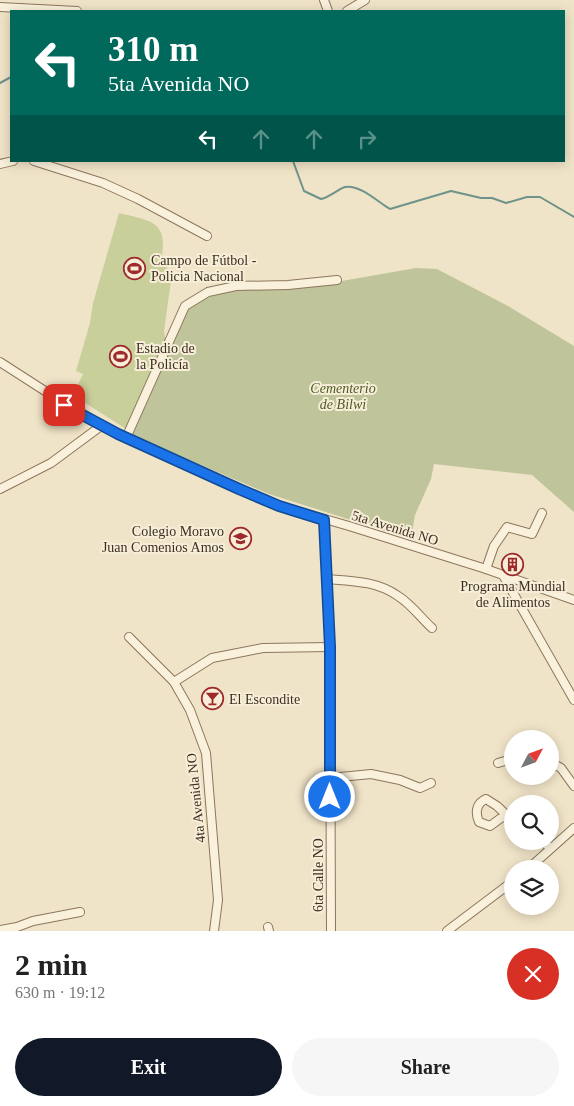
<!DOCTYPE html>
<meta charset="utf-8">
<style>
:root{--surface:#fff;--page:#f6f6f6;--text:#222;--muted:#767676;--accent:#111827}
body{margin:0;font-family:Georgia,serif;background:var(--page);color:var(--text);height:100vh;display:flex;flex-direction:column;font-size:19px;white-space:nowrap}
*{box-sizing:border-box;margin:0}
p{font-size:16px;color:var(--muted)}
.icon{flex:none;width:28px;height:28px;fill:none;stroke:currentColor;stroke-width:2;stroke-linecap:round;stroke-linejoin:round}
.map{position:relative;height:931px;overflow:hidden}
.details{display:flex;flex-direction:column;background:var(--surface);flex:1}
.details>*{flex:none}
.top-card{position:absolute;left:10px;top:10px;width:555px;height:152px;border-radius:0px;box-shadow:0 2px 12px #0003;background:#00695c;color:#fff;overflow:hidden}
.needle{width:32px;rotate:49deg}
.buttons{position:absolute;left:504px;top:730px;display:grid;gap:10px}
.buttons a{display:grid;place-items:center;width:55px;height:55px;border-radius:50%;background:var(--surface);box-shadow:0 2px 12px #0003;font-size:25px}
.pin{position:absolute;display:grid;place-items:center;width:42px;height:42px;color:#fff;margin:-21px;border-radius:10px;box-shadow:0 2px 8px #0006}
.me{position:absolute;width:55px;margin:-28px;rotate:0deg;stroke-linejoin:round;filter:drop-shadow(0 0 4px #0008)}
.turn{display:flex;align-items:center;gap:18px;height:105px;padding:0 15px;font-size:22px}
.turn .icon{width:65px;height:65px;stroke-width:2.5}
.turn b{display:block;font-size:35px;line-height:42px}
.lanes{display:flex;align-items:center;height:48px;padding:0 15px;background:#0003;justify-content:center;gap:25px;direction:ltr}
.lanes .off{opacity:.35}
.round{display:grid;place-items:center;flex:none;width:52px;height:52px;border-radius:26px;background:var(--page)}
.summary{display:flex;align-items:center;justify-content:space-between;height:85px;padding:0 15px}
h1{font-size:30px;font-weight:800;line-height:38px}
.cta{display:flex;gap:10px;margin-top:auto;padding:10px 15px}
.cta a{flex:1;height:58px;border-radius:30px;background:var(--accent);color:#fff;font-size:20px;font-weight:800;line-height:58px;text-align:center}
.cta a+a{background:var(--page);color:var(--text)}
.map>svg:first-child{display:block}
.green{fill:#c9cf9b}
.cemetery{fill:#bfc49a}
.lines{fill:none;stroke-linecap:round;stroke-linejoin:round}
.stream{stroke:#6f938a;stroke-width:2}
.minor-casing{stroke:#8d765c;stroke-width:10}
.minor{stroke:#faf1dc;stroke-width:8}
.route-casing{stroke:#114b97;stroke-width:12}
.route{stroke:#1a73e8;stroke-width:9}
.labels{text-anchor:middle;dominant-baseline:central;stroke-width:4;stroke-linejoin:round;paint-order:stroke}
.poi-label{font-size:14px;fill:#3d2e20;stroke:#f7eed8;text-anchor:start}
.park-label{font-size:14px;font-style:italic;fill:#4d5a26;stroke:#f7eed8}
.street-label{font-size:14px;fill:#3d2e20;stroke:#f7eed8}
</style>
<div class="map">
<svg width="574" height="931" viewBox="0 0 574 931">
<rect width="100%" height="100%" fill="#f0e4c8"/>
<path class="green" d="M119,213c33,8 50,8 42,48l11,13 -8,57 2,12 -40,86 -53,-34 10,-21 -7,-3 14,-48 3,-20z"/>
<path class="cemetery" d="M416,268l21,1 71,37 66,40v166l-42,-37 -98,-11 -3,15 -16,36 -4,24 -142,-45 -138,-59 56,-127 22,-11 27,-7 100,-8z"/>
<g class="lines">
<g class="stream">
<path d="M0,83l11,-6"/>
<path d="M293,161l11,30 17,8c9,-2 19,-11 24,-12 14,-3 33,15 45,22l61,-18 30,7h11l14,5 21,-6h13l34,20"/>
</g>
<defs>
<g id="minor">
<path d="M324,0l4,11"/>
<path d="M0,7l77,4"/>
<path d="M347,11l18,-11"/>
<path d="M34,161l69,22 35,16 69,37"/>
<path d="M0,164l13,-3"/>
<path d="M0,362l45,29 19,14 37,21 178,80 70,20 137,43 88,31"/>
<path d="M126,438l59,-132 23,-14 28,-6 52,-1 49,-5"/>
<path d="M0,489l51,-26 50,-37"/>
<path d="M324,520l6,127 1,284"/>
<path d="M486,569l8,-23 13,-19 25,7 10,-21"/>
<path d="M503,575l71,125"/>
<path d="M327,579c25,2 50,2 71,17 13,8 23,22 34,32"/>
<path d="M129,637l45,45"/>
<path d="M550,762l11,6 13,18"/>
<path d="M498,763l14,-4"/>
<path d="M330,778l41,-4 29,6 20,8 11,-5"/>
<path d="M508,816l-7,2 -11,8 -11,-4c-4,-9 -3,-19 7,-23l11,7 15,14"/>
<path d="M541,841l10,7"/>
<path d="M528,869l46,-41"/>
<path d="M268,927l1,4"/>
<path d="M0,930l17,-3 16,-6 47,-9"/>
<path d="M214,931l4,-31 -12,-147 -16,-43 -16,-28 38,-24 51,-10 67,-1"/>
<path d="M447,931l65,-49"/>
</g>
</defs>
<use href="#minor" class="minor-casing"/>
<use href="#minor" class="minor"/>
</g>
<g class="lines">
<defs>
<path id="route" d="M64,405l54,29 121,55 40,17 45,14 6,127v150"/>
</defs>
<use href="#route" class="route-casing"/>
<use href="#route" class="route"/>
</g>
<defs>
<symbol id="stadium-ring" viewBox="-11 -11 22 22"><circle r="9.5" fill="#f7eed8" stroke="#9e2a2b" stroke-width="1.5"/><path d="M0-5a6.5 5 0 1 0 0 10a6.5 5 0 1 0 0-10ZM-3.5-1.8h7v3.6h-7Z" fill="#9e2a2b"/></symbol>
<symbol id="school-ring" viewBox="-11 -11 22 22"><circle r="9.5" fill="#f7eed8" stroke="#9e2a2b" stroke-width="1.5"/><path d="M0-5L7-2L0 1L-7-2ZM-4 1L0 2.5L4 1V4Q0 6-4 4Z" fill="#9e2a2b"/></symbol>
<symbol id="building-ring" viewBox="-11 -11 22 22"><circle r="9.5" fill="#f7eed8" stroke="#9e2a2b" stroke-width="1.5"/><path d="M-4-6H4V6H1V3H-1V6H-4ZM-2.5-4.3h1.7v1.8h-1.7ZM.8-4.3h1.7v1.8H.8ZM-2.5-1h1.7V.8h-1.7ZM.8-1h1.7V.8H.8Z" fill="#9e2a2b"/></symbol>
<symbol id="bar-ring" viewBox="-11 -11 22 22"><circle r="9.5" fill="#f7eed8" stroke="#9e2a2b" stroke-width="1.5"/><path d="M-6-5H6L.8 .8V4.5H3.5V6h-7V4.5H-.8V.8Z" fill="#9e2a2b"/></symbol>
</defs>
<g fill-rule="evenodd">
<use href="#stadium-ring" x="122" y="256" width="25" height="25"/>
<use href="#stadium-ring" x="108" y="344" width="25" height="25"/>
<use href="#school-ring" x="228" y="526" width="25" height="25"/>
<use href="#building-ring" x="500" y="552" width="25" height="25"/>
<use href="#bar-ring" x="200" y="686" width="25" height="25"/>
</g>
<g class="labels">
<g class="poi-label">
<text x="151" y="260">Campo de Fútbol -<tspan x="151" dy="16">Policia Nacional</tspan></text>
<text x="136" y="348">Estadio de<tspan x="136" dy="16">la Policía</tspan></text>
<text x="224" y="531" text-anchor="end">Colegio Moravo<tspan x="224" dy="16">Juan Comenios Amos</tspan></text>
<text x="513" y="586" text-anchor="middle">Programa Mundial<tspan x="513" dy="16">de Alimentos</tspan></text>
<text x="229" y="699">El Escondite</text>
</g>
<g class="park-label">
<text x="343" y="388">Cementerio<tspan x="343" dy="16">de Bilwi</tspan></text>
</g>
<g class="street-label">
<text transform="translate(395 528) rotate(17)">5ta Avenida NO</text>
<text transform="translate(196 798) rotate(-96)">4ta Avenida NO</text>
<text transform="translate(318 875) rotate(-90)">6ta Calle NO</text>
</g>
</g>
</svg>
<div class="buttons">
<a><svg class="needle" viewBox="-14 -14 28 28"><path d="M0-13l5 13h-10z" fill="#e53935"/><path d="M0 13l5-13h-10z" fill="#767676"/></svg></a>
<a><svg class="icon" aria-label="search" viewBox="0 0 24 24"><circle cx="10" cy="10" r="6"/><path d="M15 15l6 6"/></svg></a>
<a><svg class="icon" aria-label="layers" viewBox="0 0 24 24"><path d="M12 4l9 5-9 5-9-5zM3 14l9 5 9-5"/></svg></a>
</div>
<div class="pin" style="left:64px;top:405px;background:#d93025"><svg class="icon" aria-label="arrive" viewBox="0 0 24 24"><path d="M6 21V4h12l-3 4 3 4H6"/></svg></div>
<svg class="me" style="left:330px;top:797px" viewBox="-20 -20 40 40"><circle r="17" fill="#1a73e8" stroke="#fff" stroke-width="3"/><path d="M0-11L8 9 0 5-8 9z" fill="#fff"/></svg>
<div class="top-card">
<div class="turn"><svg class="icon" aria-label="left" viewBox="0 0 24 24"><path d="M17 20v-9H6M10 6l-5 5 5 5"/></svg><div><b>310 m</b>5ta Avenida NO</div></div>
<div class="lanes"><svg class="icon" aria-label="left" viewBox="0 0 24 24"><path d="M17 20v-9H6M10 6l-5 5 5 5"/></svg><svg class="icon off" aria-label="ahead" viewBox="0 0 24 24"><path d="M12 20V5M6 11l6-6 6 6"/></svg><svg class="icon off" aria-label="ahead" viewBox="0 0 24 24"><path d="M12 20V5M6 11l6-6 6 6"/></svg><svg class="icon off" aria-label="right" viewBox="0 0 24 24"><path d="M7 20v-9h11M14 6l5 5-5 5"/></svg></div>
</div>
</div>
<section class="details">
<div class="summary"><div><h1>2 min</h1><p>630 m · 19:12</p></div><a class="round" style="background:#d93025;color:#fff"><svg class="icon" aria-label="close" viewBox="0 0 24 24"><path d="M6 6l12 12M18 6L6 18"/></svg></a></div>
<div class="cta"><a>Exit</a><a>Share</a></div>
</section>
